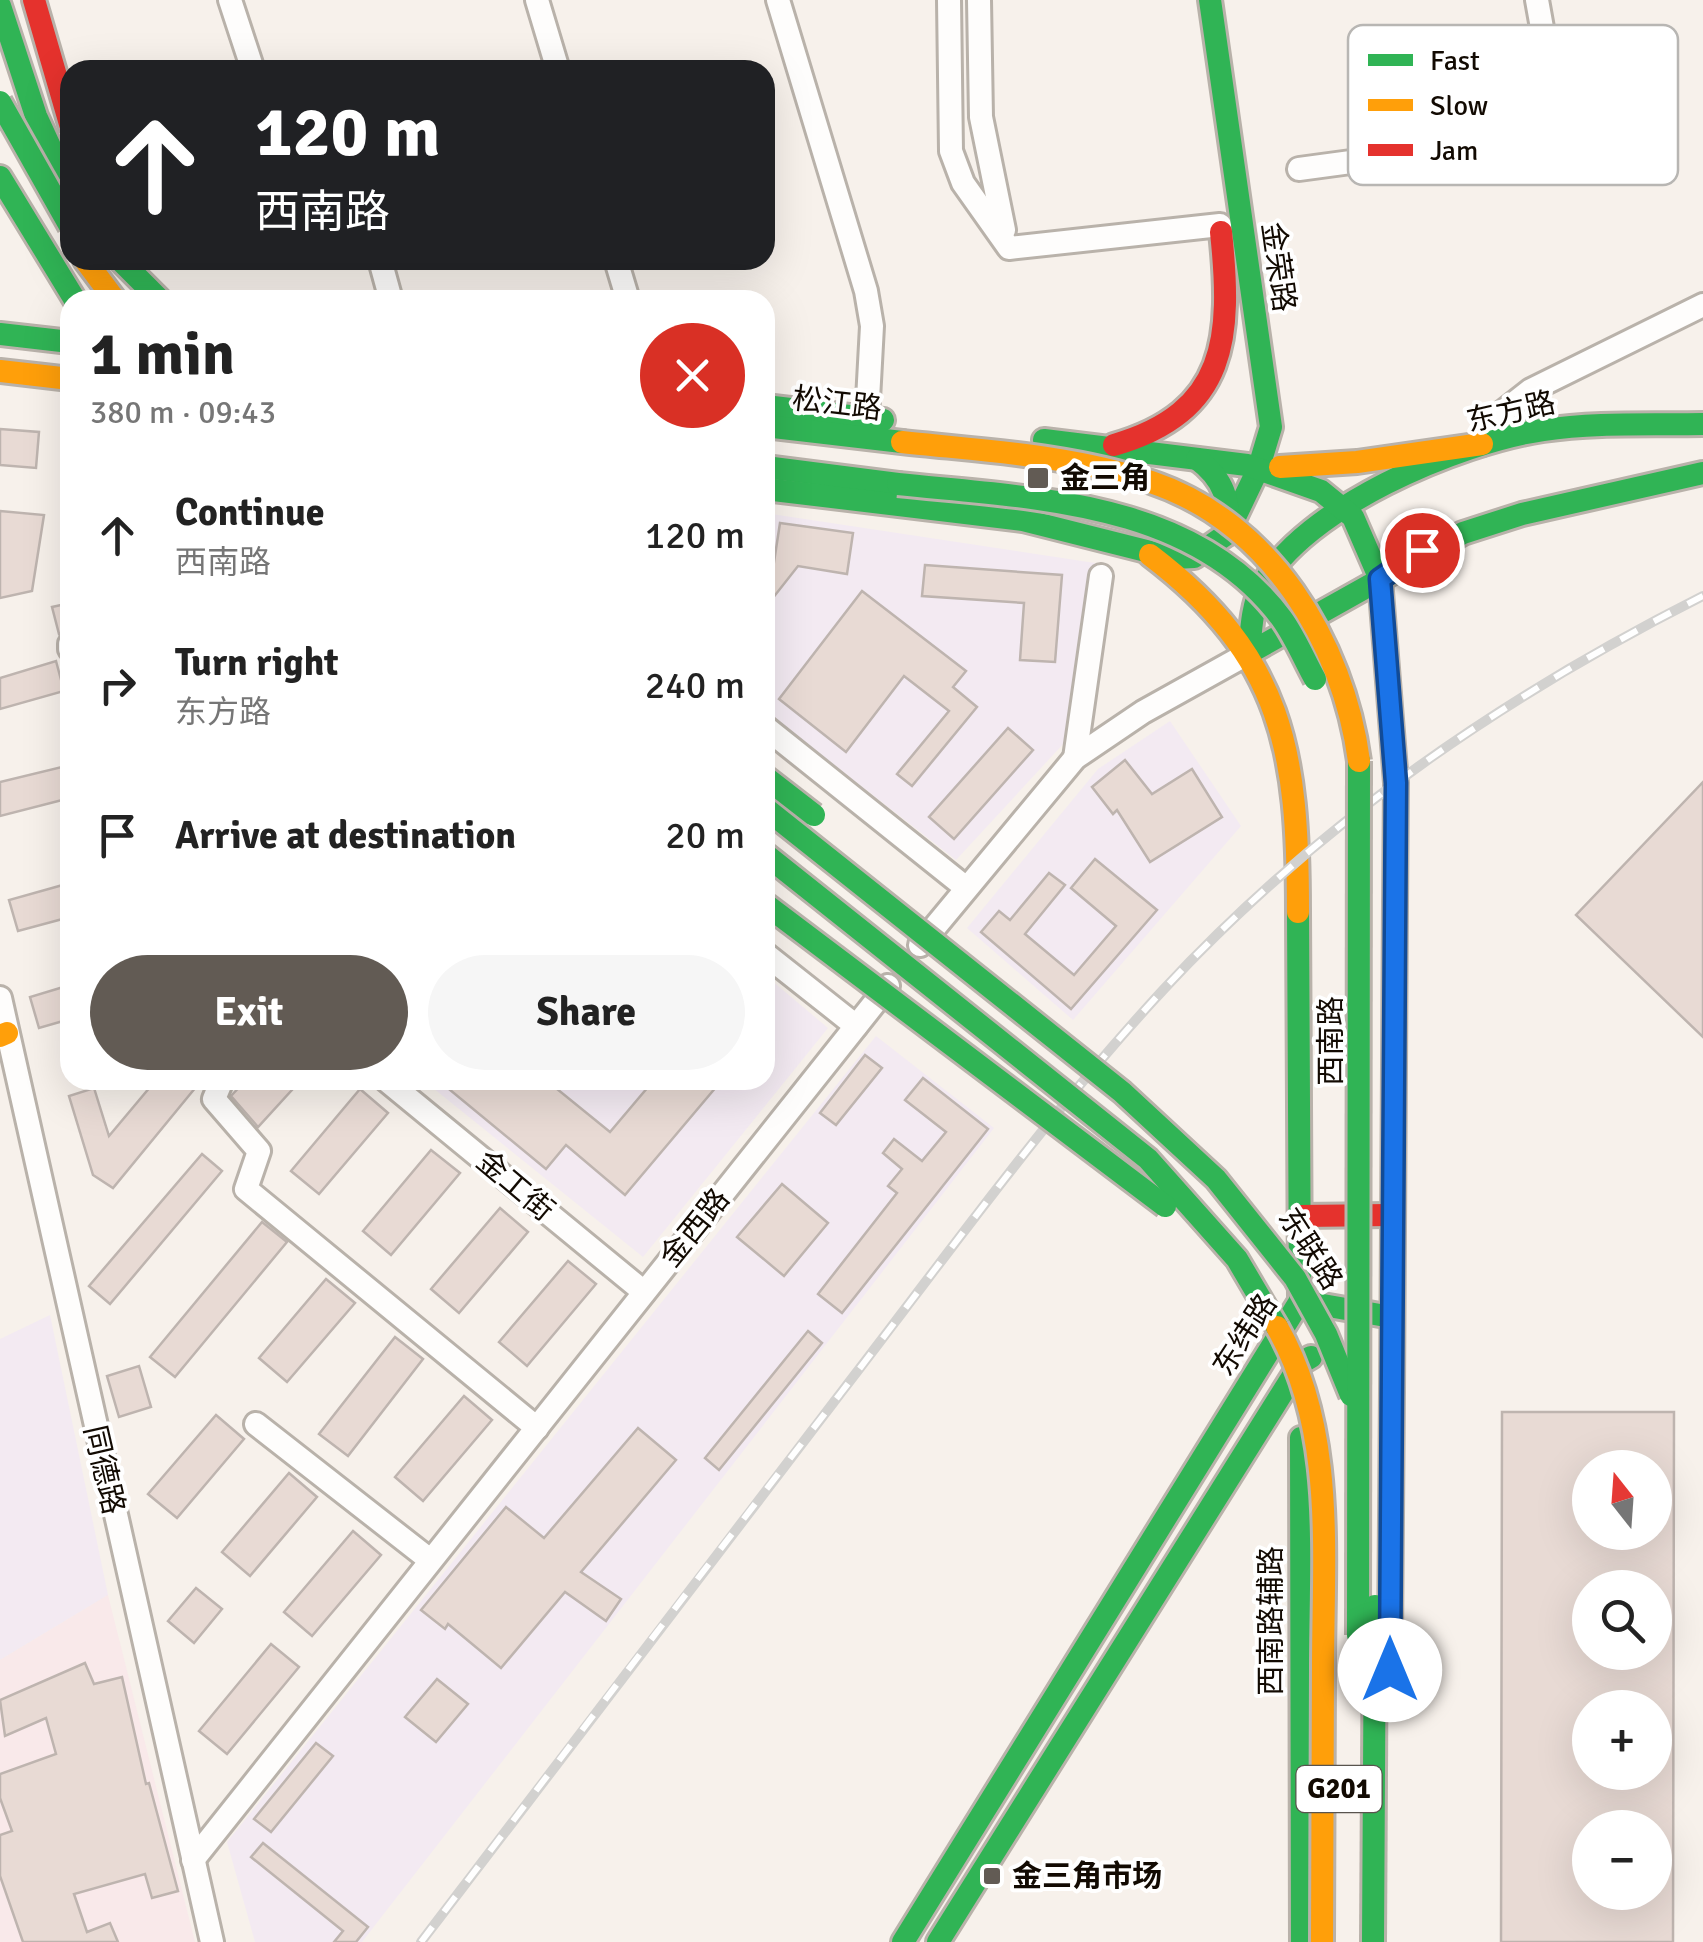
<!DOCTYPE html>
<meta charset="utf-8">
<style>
:root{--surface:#fff;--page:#f6f6f6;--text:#222;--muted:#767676;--accent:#625b54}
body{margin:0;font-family:Signika,"Noto Sans SC",sans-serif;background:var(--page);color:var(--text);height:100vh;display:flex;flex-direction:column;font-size:38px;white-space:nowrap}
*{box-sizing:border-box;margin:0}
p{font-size:32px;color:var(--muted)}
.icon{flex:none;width:55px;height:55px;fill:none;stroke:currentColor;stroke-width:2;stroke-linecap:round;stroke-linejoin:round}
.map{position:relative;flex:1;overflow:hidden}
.drawer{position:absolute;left:60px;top:290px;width:715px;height:800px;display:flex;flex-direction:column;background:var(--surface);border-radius:30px;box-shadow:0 10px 40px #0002}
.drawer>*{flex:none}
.guide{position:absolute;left:60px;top:60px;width:715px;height:210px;border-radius:30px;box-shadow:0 10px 40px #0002;background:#202124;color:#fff;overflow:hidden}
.needle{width:65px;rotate:343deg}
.tools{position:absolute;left:1572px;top:1450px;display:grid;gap:20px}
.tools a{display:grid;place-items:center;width:100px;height:100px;border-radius:50%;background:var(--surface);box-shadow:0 10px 40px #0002;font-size:50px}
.pin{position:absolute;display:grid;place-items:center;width:85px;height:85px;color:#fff;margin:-42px;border:5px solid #fff;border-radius:50%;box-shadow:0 2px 10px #0007}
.me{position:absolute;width:110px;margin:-55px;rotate:0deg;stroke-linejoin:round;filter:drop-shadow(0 0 8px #0008)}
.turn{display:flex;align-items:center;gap:35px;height:210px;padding:0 30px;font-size:45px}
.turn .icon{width:130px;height:130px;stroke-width:2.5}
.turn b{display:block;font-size:70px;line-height:85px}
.round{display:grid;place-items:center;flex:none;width:105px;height:105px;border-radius:52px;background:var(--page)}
.overview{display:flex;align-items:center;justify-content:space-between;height:170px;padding:0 30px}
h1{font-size:60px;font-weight:700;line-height:75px}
.cta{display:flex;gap:20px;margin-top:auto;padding:20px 30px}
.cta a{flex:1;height:115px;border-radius:60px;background:var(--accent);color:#fff;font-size:40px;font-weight:700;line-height:115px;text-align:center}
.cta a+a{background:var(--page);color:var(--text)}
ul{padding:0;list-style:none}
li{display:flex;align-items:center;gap:30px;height:150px;padding:0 30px}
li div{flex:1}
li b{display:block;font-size:38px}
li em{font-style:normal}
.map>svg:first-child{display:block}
.commercial{fill:#f3eaf2}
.industrial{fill:#f9e9ea}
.building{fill:#e8dad4;stroke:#beb4af;stroke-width:2.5;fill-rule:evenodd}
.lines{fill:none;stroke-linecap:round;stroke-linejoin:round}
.street-casing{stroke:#b9b2aa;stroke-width:28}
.fast-casing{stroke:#b9b2aa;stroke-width:28}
.slow-casing{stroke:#b9b2aa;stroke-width:28}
.jam-casing{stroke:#b9b2aa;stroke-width:28}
.street{stroke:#fefdfc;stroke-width:22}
.fast{stroke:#30b455;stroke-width:22}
.slow{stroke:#ff9f0a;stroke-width:22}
.jam{stroke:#e5322d;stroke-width:22}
.rail-casing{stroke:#d2d1cf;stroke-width:10}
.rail{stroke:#fff;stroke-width:6;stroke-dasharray:19;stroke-linecap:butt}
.fast-bridge-casing{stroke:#b9b2aa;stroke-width:28;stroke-linecap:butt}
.slow-bridge-casing{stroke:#b9b2aa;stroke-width:28;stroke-linecap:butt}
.fast-bridge{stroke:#30b455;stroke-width:22}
.slow-bridge{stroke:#ff9f0a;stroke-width:22}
.route-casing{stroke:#114b97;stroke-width:25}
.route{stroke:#1a73e8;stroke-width:18}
.poi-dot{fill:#625b54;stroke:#fff;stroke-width:4}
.labels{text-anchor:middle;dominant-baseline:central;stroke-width:8;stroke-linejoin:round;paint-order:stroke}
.shield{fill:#fff;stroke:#59544e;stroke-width:2.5}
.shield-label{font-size:28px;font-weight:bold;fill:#120a02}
.street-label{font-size:30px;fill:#120a02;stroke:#fff}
.poi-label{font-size:30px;font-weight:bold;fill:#120a02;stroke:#fff;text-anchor:start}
.key{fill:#fff;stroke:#b8b6b3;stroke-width:2.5}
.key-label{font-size:28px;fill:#120a02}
</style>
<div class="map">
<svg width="1703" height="1942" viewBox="0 0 1703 1942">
<rect width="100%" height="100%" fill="#f7f1eb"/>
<g class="commercial">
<path d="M765,513l330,50 -18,166 -121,131 -191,-149z"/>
<path d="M1170,721l71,105 -168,194 -106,-92 131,-159z"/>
<path d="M765,975l63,53 -185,229 -220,-177h342z"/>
<path d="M876,1036l118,92 -632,814h-107l-28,-100z"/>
<path d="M50,1315l58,280 -108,65v-321z"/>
</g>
<path class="industrial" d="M108,1595l87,347h-195v-282z"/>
<g class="building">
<path d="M0,429l39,3 -3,36 -36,-3z"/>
<path d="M0,511l44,4 -12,76 -32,7z"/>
<path d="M780,523l73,10 -6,41 -49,-8 -33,42v-39l7,6z"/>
<path d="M925,565l137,10 -7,87 -35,-2 4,-57 -102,-7z"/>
<path d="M862,591l104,80 -13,16 24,20 -65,79 -15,-12 52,-63 -45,-35 -58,76 -67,-53z"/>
<path d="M70,603v26l-11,5 -7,-27z"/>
<path d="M56,661l8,30 -64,18v-31z"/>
<path d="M1008,728l25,22 -79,89 -25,-22z"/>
<path d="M1125,760l27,34 40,-25 30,48 -72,45 -33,-52 -4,4 -21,-27z"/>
<path d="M70,765v33l-70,18v-34z"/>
<path d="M1703,782v255l-127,-122z"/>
<path d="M1095,859l62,51 -86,99 -90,-77 18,-21 11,9 39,-47 16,12 -40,49 49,41 42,-49 -45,-38z"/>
<path d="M70,883v34l-52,14 -9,-31z"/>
<path d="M70,985v34l-31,9 -9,-31z"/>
<path d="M865,1055l17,13 -46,57 -16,-12z"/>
<path d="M923,1078l65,51 -146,184 -24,-19 79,-101 -9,-7 14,-17 -19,-16 11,-14 28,22 24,-29 -41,-32z"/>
<path d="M156,1080h31l9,7 -83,101 -20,-13 -24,-79 25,-8 15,48z"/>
<path d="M246,1080h55l-43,47 -27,-31z"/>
<path d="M438,1080h108l64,52 44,-52h68l-97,115 -59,-50 -20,24z"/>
<path d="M360,1089l28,24 -69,81 -28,-23z"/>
<path d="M431,1150l29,23 -69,82 -28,-24z"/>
<path d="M202,1154l20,17 -112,133 -21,-18z"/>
<path d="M782,1184l46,39 -44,53 -47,-39z"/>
<path d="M500,1208l28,24 -69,81 -28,-24z"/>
<path d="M262,1222l25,20 -112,135 -25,-20z"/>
<path d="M568,1261l28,23 -69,82 -28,-24z"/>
<path d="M326,1279l29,24 -68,79 -28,-24z"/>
<path d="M808,1331l14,12 -103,127 -14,-12z"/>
<path d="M395,1337l28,22 -75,97 -29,-22z"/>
<path d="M139,1366l12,41 -32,10 -12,-41z"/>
<path d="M464,1396l28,24 -69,81 -28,-24z"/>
<path d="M1502,1412h172l-1,530h-172zM1590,1468h65v64h-65zM1590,1588h65v64h-65zM1590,1708h65v64h-65zM1590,1828h65v64h-65z"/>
<path d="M216,1415l28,24 -67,79 -29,-24z"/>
<path d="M638,1428l38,32 -95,112 40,27 -15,22 -41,-29 -64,76 -53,-44 -3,5 -24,-19 85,-103 38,31z"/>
<path d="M289,1473l28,24 -67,79 -28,-24z"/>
<path d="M353,1531l28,24 -69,81 -28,-24z"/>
<path d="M196,1588l26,21 -28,34 -26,-22z"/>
<path d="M271,1644l28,23 -72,87 -28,-23z"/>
<path d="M85,1663l9,21 28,-7 24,107 3,-1 29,108 -26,7 -7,-24 -71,20 13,38 23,-9 8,19h-95l-23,-66v-41l12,-4 -12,-33v-24l56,-20 -10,-36 -41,18 -5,-36z"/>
<path d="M437,1679l31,25 -32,38 -31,-25z"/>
<path d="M316,1743l17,13 -62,76 -17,-13z"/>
<path d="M263,1843l105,84 -12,15h-22l9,-11 -92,-74z"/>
</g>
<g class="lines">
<defs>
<g id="street">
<path d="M230,0l23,70"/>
<path d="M537,0l21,70"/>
<path d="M778,0l88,291 6,35 -5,92"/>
<path d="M949,0l2,151 12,32 46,65 211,-23"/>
<path d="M979,0l2,117 23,113"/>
<path d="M1299,169l237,-32 16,-12 4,-19 -19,-106"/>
<path d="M380,260l11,40"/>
<path d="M616,260l12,40"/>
<path d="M1482,444l21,-32 28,-22 172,-85"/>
<path d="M70,644v5"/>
<path d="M765,727l200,160"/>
<path d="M1075,758l26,-182"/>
<path d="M920,945l155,-187 68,-46 106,-59"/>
<path d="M765,954l91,72"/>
<path d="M0,998l212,944"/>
<path d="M222,1080l-8,19 45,52 -13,38 291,239"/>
<path d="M386,1080l258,212"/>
<path d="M256,1424l174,136"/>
<path d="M193,1860l695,-874"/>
</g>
<g id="fast">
<path d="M1210,0l61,427 -12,40 -32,67"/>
<path d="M0,6l36,110 34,74"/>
<path d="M0,177l75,123"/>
<path d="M120,260l40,40"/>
<path d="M0,334l70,8"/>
<path d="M765,406l118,14"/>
<path d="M1703,424c-53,1 -107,-2 -160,6 -84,12 -240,78 -281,156 -10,19 -11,45 -13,67l214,-120 59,-19 181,-41"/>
<path d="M765,426l137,16"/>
<path d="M1044,440l203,25 74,26 32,26 27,62 16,204 -1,121"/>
<path d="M765,467l133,17"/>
<path d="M765,489l258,31 151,38 20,-1 33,-23c4,-33 -3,-55 -30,-75"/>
<path d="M1298,912l2,384"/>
<path d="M1301,1438l1,504"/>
<path d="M1390,1643l2,-252"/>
<path d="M903,1942l397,-641 80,14"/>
<path d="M938,1942l363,-579 10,-6"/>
</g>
<g id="slow">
<path d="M85,260l30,40"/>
<path d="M0,371l70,8"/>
<path d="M1280,467l77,-5 125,-18"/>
<path d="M1150,555c134,102 148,197 148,357"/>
<path d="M0,1036l7,-3"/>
<path d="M1392,1391l3,-487"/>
</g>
<g id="jam">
<path d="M34,0l36,124"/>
<path d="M1114,445c114,-33 118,-108 107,-213"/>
<path d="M1300,1216l89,-1"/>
</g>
</defs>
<use href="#street" class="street-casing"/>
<use href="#fast" class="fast-casing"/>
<use href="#slow" class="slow-casing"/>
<use href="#jam" class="jam-casing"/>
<use href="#street" class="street"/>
<use href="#fast" class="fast"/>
<use href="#slow" class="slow"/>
<use href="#jam" class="jam"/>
<defs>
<path id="rail" d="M421,1942c139,-183 278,-366 419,-548 105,-136 207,-279 324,-405 152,-164 340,-293 539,-393"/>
</defs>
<use href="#rail" class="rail-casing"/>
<use href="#rail" class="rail"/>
<defs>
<g id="fast-bridge">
<path d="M0,102l70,124"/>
<path d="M898,484c133,14 296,16 384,135 13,18 22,40 33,60"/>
<path d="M765,777l49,38"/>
<path d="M765,808l357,284 94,87 79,99 31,56 25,61"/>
<path d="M765,854l383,305 89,100 40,68"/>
<path d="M765,904l400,302"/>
<path d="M1358,1635l1,-874"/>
<path d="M1373,1942l2,-336"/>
</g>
<g id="slow-bridge">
<path d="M902,442c83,9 169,13 249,40 119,40 192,160 208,279"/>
<path d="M1277,1327c59,103 46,228 46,342 -1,91 -1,182 -1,273"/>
</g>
</defs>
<use href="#fast-bridge" class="fast-bridge-casing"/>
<use href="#slow-bridge" class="slow-bridge-casing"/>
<use href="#fast-bridge" class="fast-bridge"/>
<use href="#slow-bridge" class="slow-bridge"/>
</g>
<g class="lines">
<defs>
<path id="route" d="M1390,1670l6,-887 -16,-204 42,-29"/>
</defs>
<use href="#route" class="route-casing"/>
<use href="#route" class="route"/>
</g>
<g class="poi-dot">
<rect x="1026" y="466" width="24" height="24" rx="5"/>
<rect x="982" y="1866" width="20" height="20" rx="5"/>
</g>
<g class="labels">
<rect class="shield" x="1296.5" y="1766" width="85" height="46" rx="8"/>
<g class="shield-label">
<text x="1339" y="1789">G201</text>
</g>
<g class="street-label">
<text transform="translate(1278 267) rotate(82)">金荣路</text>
<text transform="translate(837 404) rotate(7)">松江路</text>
<text transform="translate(1511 412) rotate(-13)">东方路</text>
<text transform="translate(1331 1041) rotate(-90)">西南路</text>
<text transform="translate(515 1186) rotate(40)">金工街</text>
<text transform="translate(695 1228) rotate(-51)">金西路</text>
<text transform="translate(1310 1249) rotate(57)">东联路</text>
<text transform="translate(1245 1335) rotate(-57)">东纬路</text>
<text transform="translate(104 1470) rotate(77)">同德路</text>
<text transform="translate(1271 1621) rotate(-90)">西南路辅路</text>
</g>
<g class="poi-label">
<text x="1060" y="478">金三角</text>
<text x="1012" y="1876">金三角市场</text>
</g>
</g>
<rect x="1348" y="25" width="330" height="160" rx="15" class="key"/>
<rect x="1368" y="54" width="45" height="12" fill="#30b455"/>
<rect x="1368" y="99" width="45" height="12" fill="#ff9f0a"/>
<rect x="1368" y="144" width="45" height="12" fill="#e5322d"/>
<g class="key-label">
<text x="1430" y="70">Fast</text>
<text x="1430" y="115">Slow</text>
<text x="1430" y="160">Jam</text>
</g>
</svg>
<div class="tools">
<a><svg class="needle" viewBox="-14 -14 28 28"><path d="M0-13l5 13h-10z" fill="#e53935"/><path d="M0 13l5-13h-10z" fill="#767676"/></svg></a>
<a><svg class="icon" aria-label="search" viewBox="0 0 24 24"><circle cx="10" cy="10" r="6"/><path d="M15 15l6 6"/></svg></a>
<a>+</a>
<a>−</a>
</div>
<div class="pin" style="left:1422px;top:550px;background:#d93025"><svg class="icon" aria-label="arrive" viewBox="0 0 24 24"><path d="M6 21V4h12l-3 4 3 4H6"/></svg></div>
<svg class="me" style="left:1390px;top:1670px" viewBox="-20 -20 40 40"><circle r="19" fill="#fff"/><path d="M0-13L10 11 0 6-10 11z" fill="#1a73e8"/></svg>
<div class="guide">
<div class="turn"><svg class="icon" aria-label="ahead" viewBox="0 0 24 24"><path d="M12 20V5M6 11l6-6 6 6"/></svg><div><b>120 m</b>西南路</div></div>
</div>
<section class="drawer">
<div class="overview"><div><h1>1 min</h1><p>380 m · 09:43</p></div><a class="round" style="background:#d93025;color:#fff"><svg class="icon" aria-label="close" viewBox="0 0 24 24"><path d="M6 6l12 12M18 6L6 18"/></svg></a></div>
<ul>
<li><svg class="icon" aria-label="ahead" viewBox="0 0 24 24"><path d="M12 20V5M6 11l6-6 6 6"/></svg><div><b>Continue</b><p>西南路</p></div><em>120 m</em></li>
<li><svg class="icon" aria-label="right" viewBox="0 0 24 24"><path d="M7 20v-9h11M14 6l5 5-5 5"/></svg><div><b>Turn right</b><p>东方路</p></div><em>240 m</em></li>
<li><svg class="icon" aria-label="arrive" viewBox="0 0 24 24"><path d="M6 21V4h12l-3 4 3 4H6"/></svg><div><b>Arrive at destination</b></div><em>20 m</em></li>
</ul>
<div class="cta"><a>Exit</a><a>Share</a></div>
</section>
</div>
